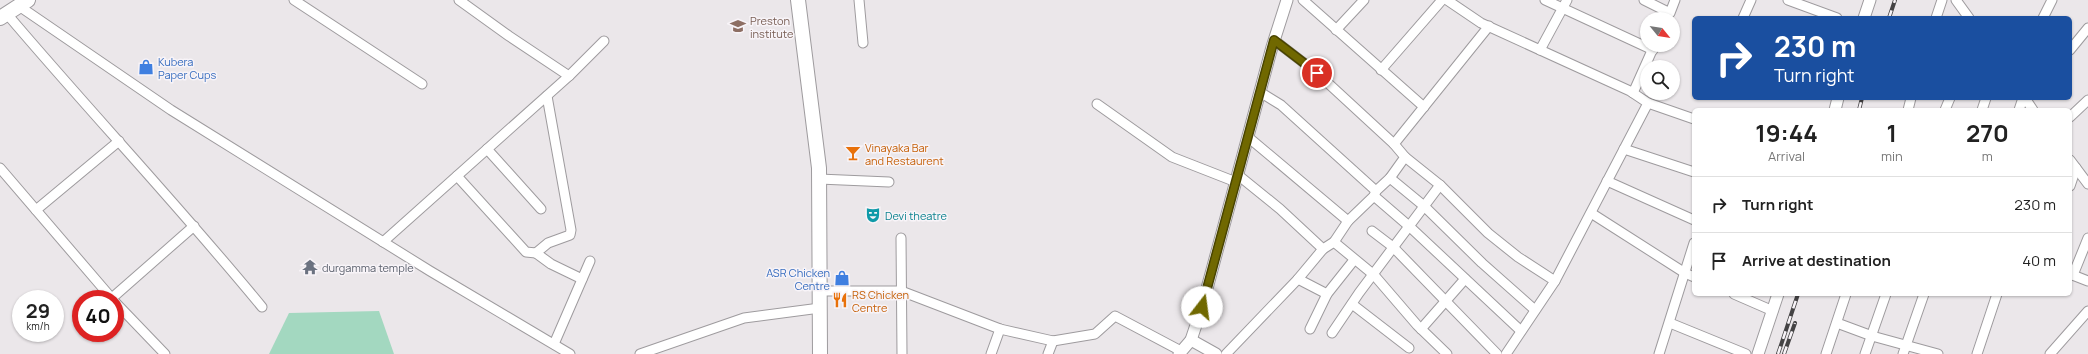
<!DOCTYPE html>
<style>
:root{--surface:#fff;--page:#f2f2f2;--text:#222;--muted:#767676;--line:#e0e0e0}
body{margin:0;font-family:Manrope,sans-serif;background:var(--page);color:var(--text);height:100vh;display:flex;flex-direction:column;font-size:15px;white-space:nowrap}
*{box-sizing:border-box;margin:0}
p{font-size:13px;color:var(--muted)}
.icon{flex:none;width:22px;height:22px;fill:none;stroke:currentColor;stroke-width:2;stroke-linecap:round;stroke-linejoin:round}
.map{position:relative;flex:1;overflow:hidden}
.drawer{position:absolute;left:1692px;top:108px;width:380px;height:188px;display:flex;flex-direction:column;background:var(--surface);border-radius:6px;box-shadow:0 1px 3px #0004}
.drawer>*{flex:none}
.guide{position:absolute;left:1692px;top:16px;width:380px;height:84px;border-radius:6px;box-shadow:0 1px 3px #0004;background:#1a4fa0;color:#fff;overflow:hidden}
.needle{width:26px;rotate:120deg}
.fabs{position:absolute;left:1640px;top:12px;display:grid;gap:8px}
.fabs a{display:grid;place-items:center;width:40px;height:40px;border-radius:50%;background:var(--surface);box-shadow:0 1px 3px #0004;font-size:20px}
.speed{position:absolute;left:12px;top:290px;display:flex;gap:8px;font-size:20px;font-weight:700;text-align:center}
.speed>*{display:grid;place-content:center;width:52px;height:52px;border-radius:50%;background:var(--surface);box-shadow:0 1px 3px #0004;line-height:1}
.speed small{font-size:10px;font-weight:400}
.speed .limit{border:6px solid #d22;background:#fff;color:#111}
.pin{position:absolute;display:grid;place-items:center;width:34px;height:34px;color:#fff;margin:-17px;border:2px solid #fff;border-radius:50%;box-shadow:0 1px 4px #0007}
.me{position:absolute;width:44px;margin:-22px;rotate:15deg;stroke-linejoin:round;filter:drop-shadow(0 0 3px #0008)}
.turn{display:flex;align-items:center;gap:14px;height:84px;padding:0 16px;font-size:18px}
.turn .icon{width:52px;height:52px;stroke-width:2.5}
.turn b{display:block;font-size:28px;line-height:34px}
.eta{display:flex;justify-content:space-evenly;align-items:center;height:68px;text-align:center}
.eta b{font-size:24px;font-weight:700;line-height:28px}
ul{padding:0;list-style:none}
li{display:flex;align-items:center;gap:12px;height:56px;padding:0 16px;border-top:1px solid var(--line)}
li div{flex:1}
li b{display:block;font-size:15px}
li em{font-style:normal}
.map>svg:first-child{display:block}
.green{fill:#a3d8c0}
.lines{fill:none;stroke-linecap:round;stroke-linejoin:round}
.minor-casing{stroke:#9e9b9e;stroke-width:11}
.tertiary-casing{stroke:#9e9b9e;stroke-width:13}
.primary-casing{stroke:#9e9b9e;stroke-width:16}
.trunk-casing{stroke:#9e9b9e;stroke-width:16}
.minor{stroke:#fff;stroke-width:9}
.tertiary{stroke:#fff;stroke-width:11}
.primary{stroke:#fff;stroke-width:14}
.trunk{stroke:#fff;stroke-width:14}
.rail-casing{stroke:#444344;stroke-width:4}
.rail{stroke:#f8f4f8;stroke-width:2.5;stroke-dasharray:8;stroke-linecap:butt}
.route-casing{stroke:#494400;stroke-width:10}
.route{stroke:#706800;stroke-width:7}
.labels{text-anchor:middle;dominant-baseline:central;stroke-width:3;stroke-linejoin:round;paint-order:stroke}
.education-label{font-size:11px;fill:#785e54;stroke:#f8f4f8;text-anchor:start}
.shop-label{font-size:11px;fill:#366cbe;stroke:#f8f4f8;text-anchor:start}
.food-label{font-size:11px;fill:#c56008;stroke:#f8f4f8;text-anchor:start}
.culture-label{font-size:11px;fill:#0d838f;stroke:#f8f4f8;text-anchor:start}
.worship-label{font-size:11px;fill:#5b616d;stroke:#f8f4f8;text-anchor:start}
</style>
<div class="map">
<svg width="2088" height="354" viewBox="0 0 2088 354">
<rect width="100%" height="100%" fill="#ebe7ea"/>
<path class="green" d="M379,311l15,43h-125l20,-41z"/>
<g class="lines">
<defs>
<g id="minor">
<path d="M294,0l128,84"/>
<path d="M459,0l50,36 60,40"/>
<path d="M859,0l4,43"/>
<path d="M1303,0l121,107"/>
<path d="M1447,0l34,23 149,68 18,12 46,16"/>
<path d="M1545,0l108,50"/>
<path d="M1644,0l26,13 5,-13"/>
<path d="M1788,0l49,18"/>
<path d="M1956,0l13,18"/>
<path d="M19,6l152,104 259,161 140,83"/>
<path d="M7,14c84,99 173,193 255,293"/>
<path d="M1743,18l8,-18"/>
<path d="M1936,18l6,-18"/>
<path d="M2043,18l9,-18"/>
<path d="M1336,30l28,-30"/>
<path d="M1274,40l43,33 77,71"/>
<path d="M1540,50l27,-50"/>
<path d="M2070,50l18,-22"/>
<path d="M1381,70l61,-70"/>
<path d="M1260,92l21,13 95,86"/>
<path d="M1633,93l21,-47"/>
<path d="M547,96l24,134 -1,5 -22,8 -12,10 15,11 31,15"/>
<path d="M2025,98l8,12"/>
<path d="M1097,104l75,53 64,25"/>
<path d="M1908,110l3,-12"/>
<path d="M1945,110l5,-12"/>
<path d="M1982,110l4,-12"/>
<path d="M2019,110l4,-12"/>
<path d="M2070,117l18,-17"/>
<path d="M1248,137l100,84"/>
<path d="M487,149l54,60"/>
<path d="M1624,149l70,23"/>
<path d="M2070,160l18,24"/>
<path d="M0,168l108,126 -6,5"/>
<path d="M1238,175l42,34 43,40 11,-7 40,33 43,50 30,29"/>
<path d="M457,176l69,76 10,1"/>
<path d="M1390,178l34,28 58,57 53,47"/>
<path d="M819,179l70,3"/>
<path d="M1607,181l87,39"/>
<path d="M1440,185l48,48 30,24 37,24 -49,73"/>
<path d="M2070,186l6,-18"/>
<path d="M1374,196l36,31 111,104"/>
<path d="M36,210l83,-69"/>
<path d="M1591,213l94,60 9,4"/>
<path d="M1372,231l21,16 104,107"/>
<path d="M901,238l1,116"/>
<path d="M383,242l186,-166 35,-35"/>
<path d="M1334,242l14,-21 26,-25 2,-5 14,-13 15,-21 -11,-13 95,-118"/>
<path d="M1323,249l-25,30 29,15"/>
<path d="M2070,274l18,7"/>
<path d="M2073,275l15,-37"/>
<path d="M1555,281l93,-178"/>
<path d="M820,291h81l99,38 53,12 42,-7 20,-18 66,35"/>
<path d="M1734,294l39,17"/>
<path d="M112,298l82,-72"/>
<path d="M115,302l50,52"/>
<path d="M1352,304l57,44"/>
<path d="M1670,323l76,31"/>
<path d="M1837,323l35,13 66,18"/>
<path d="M1310,329l17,-35 27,-34"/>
<path d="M1421,329l44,-50"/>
<path d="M1332,333l27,-40 81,-108 -35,-28"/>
<path d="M554,344l36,-83"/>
<path d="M640,354l104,-36 76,-10"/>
<path d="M991,354l9,-25"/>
<path d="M1048,354l5,-13"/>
<path d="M1226,354l72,-75"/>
<path d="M1659,354l35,-111"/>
<path d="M1826,354l20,-60"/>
<path d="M1865,354l21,-60"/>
<path d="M1903,354l21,-60"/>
<path d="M1977,354l20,-60"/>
<path d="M2050,354l38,-43"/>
</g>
<g id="tertiary">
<path d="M1864,18l6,-18"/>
<path d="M1835,110l3,-12"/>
<path d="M1191,340l25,14"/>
<path d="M1179,354l12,-14 11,-33 70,-260 15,-47"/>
<path d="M1758,354l20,-60"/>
</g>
<path id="primary" d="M798,0l21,168 1,186"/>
<path id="trunk" d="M0,18l28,-18"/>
</defs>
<use href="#minor" class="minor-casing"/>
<use href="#tertiary" class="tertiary-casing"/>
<use href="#primary" class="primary-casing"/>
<use href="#trunk" class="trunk-casing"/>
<use href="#minor" class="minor"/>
<use href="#tertiary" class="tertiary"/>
<use href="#primary" class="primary"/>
<use href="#trunk" class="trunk"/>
<defs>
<g id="rail">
<path d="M1889,18l6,-18"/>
<path d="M1859,110l3,-12"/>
<path d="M1778,354l20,-60"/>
<path d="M1784,354l11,-31"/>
</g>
</defs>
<use href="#rail" class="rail-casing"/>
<use href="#rail" class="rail"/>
</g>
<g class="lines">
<defs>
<path id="route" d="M1202,307l72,-267 43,33"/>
</defs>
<use href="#route" class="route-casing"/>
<use href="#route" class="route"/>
</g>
<defs>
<symbol id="university-bare" viewBox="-9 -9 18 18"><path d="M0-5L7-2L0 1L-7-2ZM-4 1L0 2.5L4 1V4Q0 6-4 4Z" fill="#8d6e63" stroke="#f8f4f8" stroke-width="2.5" paint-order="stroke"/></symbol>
<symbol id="shop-bare" viewBox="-9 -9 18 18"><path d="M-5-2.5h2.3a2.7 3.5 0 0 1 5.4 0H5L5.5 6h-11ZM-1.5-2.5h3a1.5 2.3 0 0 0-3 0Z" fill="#3f7fe0" stroke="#f8f4f8" stroke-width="2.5" paint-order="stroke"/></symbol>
<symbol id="bar-bare" viewBox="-9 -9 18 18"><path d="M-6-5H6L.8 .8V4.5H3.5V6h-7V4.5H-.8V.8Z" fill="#e8710a" stroke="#f8f4f8" stroke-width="2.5" paint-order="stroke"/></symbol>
<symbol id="theatre-bare" viewBox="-9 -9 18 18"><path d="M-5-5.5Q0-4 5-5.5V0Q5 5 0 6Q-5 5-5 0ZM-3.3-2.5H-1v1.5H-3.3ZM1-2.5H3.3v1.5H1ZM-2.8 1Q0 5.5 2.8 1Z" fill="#0f9aa8" stroke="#f8f4f8" stroke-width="2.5" paint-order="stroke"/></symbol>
<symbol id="temple-bare" viewBox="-9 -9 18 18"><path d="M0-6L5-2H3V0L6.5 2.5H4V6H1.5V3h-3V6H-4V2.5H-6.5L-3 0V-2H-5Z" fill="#6b7280" stroke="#f8f4f8" stroke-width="2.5" paint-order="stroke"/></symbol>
<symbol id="restaurant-bare" viewBox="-9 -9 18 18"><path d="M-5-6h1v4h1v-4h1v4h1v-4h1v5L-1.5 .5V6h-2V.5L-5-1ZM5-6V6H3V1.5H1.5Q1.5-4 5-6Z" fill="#e8710a" stroke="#f8f4f8" stroke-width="2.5" paint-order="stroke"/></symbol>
</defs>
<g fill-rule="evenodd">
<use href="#university-bare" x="727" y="15" width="22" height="22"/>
<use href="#shop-bare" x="135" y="56" width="22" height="22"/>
<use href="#bar-bare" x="842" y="142" width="22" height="22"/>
<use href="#theatre-bare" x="862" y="204" width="22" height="22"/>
<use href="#temple-bare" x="299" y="256" width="22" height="22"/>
<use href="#shop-bare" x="831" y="267" width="22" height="22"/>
<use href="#restaurant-bare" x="829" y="289" width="22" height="22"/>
</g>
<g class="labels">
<g class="education-label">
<text x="750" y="20">Preston<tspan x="750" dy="13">institute</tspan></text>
</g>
<g class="shop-label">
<text x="158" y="61">Kubera<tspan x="158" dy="13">Paper Cups</tspan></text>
<text x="830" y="272" text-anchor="end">ASR Chicken<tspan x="830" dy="13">Centre</tspan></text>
</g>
<g class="food-label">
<text x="865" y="147">Vinayaka Bar<tspan x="865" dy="13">and Restaurent</tspan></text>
<text x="852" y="294">RS Chicken<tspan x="852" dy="13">Centre</tspan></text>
</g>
<g class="culture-label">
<text x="885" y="215">Devi theatre</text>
</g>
<g class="worship-label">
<text x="322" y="267">durgamma temple</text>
</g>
</g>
</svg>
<div class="fabs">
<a><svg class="needle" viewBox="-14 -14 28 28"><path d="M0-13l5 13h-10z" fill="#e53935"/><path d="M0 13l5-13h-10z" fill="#767676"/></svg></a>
<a><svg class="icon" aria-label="search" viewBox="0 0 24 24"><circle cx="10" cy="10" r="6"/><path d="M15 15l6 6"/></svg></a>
</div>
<div class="speed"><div>29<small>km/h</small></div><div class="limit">40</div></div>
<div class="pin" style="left:1317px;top:73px;background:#d93025"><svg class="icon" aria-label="arrive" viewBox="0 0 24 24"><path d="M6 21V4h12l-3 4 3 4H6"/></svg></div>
<svg class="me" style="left:1202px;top:307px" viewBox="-20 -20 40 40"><circle r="19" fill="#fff"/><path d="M0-13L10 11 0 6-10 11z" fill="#706800"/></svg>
<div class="guide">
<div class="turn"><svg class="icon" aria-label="right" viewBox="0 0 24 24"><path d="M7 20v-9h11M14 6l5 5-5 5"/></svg><div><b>230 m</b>Turn right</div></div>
</div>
<section class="drawer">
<div class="eta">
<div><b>19:44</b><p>Arrival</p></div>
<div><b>1</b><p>min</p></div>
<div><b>270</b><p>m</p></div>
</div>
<ul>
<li><svg class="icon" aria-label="right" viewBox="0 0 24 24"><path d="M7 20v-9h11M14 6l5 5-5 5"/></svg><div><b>Turn right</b></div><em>230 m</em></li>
<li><svg class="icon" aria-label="arrive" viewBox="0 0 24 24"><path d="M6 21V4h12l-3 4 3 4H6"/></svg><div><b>Arrive at destination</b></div><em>40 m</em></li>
</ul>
</section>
</div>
